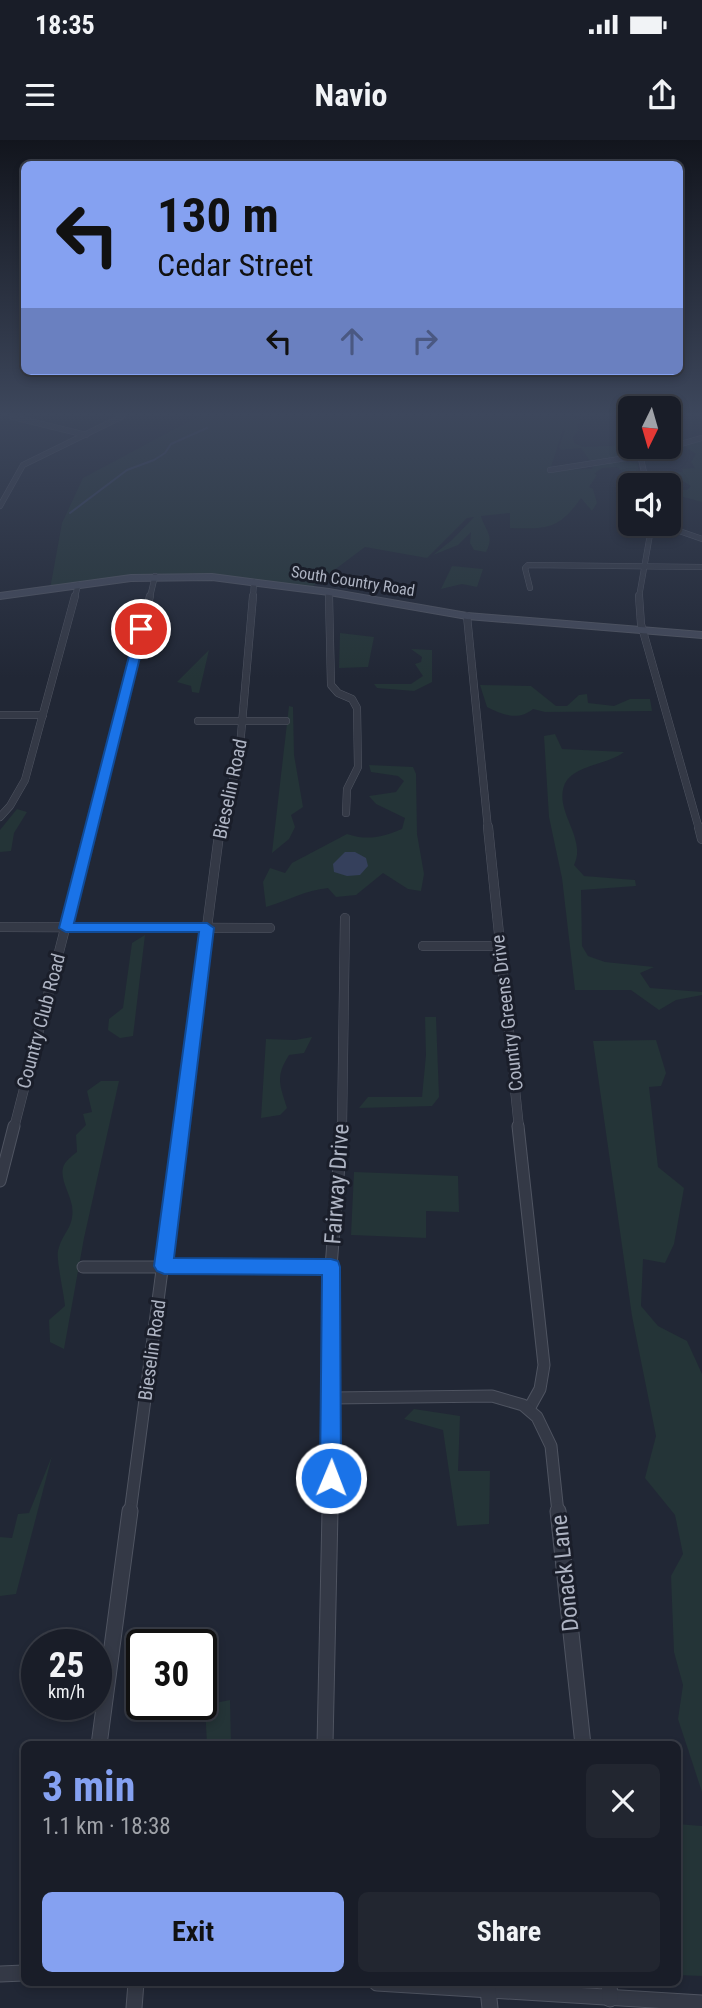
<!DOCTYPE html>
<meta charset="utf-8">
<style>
:root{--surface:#191d28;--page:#222630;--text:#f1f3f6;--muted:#9fa2a8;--line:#373b45;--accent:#85a1f1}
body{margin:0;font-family:"Roboto Condensed",sans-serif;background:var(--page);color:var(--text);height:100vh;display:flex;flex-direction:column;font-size:26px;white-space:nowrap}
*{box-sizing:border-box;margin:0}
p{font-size:23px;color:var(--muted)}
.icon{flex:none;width:38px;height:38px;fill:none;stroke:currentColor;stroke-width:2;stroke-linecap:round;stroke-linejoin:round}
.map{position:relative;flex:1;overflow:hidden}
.panel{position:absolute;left:21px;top:1601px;width:660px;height:245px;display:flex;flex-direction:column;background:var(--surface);border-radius:10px;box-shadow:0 4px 10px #0003,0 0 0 2px var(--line)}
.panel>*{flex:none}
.banner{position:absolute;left:21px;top:21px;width:662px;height:214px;border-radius:10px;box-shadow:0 4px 10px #0003,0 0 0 2px var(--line);background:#85a1f1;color:#111;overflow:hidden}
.needle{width:46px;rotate:185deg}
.fabs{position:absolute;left:618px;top:256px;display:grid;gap:14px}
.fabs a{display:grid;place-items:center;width:63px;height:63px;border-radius:10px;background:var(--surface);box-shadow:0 4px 10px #0003,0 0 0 2px var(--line);font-size:35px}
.speed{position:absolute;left:21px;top:1489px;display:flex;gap:14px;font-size:35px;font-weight:700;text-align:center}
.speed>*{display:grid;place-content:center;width:91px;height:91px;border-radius:50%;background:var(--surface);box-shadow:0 4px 10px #0003,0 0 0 2px var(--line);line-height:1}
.speed small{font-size:18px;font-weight:400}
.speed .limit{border:4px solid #111;border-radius:10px;background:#fff;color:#111}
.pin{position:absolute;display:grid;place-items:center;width:60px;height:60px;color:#fff;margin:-30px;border:4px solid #fff;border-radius:50%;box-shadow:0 2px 7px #0007}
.me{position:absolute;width:77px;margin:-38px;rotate:1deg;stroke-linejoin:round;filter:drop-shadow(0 0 5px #0008)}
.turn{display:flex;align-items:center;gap:24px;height:147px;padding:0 21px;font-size:32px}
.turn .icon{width:91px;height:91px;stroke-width:2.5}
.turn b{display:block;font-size:49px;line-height:60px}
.lanes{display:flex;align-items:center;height:66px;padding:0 21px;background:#0003;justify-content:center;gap:35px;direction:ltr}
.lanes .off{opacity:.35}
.round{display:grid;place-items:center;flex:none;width:74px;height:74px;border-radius:10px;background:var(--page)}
.summary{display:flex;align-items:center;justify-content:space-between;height:119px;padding:0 21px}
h1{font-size:42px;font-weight:700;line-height:52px;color:var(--accent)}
.action{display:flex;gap:14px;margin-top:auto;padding:14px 21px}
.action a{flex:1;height:80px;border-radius:10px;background:var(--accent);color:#111;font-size:28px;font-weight:700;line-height:80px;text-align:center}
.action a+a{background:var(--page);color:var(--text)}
.status{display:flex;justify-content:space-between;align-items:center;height:49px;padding:0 35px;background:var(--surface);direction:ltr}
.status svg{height:19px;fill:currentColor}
header{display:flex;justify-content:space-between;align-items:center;height:91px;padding:0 21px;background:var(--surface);font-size:32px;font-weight:700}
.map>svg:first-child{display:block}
.green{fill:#243437}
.water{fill:#35405c}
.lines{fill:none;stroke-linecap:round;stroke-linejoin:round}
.stream{stroke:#35405c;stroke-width:2}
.street-far4-casing{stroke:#4f5461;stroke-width:6}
.street-far3-casing{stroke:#4f5461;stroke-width:8}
.street-far2-casing{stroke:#4f5461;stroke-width:10}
.street-far1-casing{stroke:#4f5461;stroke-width:13}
.street-casing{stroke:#4f5461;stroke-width:17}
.secondary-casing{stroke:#4f5461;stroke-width:2}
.street-far4{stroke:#343946;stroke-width:5}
.street-far3{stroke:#343946;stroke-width:7}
.street-far2{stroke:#343946;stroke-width:9}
.street-far1{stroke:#343946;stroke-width:11}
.street{stroke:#343946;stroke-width:15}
.secondary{fill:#424859;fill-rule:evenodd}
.route{fill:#1a73e8;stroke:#114b97;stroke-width:2}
.labels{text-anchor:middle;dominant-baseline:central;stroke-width:6;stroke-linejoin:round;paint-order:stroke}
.far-street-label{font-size:16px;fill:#aeb4c3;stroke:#1a1e2a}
.street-label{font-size:19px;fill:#aeb4c3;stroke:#1a1e2a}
.near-street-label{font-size:23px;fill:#aeb4c3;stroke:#1a1e2a}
</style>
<div class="status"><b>18:35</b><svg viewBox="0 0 49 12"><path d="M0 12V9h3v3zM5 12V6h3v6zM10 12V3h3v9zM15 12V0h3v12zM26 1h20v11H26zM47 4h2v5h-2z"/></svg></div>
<header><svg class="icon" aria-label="menu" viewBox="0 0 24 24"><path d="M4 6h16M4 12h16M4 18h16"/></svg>Navio<svg class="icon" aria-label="share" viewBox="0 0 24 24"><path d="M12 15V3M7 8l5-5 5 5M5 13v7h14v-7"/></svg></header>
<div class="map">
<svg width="702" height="1868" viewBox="0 0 702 1868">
<rect width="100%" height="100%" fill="#212735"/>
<g class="green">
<path d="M199,276h371l8,4h46l-44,2 -3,3 2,5 -6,6 1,7 9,4 47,-2 5,10 -45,6 -9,-13 -20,2 -2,-3 6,-16 -2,-2 -13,41 42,-1 1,-3 28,-5 16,2 4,15h-8l-17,-11 -14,1 -8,6 3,1 -8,12 4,2 4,14 -5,8 -11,-13c-22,32 -35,31 -71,30v-15l-29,3c4,15 14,19 5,36l-12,-2 -4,-7 1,-11 -13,13 -25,10 19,-15 22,-23 -7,1 -40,40 -62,-11 -56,42 -97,-12 -57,-1 -105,13 12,-66 21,-45z"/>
<path d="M702,299v63l-33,-9v-3h18l4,-4 -13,-8 -25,-3 -1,-3h31l-1,-3 13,-1 -4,-6 5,-8 -13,-9z"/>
<path d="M452,426l31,3 -6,18 -15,-3 -21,5z"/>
<path d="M340,493l34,4 -6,30 -29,1z"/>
<path d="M411,509l21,1v32l-18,9 -37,-3 -3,-4h37l12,-8 -8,-12 6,-2 1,-5z"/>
<path d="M209,510l-10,43 -7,-1 -1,-6 -14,-4z"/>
<path d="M480,545l51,1 25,20h11l12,-11 8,-1 1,9 26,3 16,-7h20l2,12 -107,1 -12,-3c-14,12 -31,6 -46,-2z"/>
<path d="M289,566l4,1 1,48 9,52 -12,8 4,12 -6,12 -17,14z"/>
<path d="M555,594l7,15 62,3c-16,13 -53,13 -60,34 -9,27 23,52 10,79l10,11 51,4 1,6 -55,4 1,56 6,10 17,6 49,5 -14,6 10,15 52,4v3l-26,5 -17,10 -28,-20h-56l-13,-112 -13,-61 -5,-81z"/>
<path d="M369,625l44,2 3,7 1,60 7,40 -3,17 -13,-2 -25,-16 -27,22 -20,2 -8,-9c-22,2 -41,13 -62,19l-3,-25 7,-14 15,5 7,-10 55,-29c20,7 36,3 55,-5l3,-11 -29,-14 -7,-8 27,-4 8,-11 -6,-5 -27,-4z"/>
<path d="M17,669l10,3 -13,21 -3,18 -11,1v-22z"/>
<path d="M145,795l-12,101 -13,2 -12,-8 1,-11 14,-11 9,-65z"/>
<path d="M425,877h11l3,80 -7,9 -73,2 9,-11h54l4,-42z"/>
<path d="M312,897l-8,16 -15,2c-14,22 -9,30 -2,53l-7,7 -19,3 5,-79 29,1z"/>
<path d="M656,900l10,33 -5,13 -12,1 9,80 26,21 -10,56 -9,19 -22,-4 -2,47 17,20 29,15 15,33v418l-24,-73 5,-34 -9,-33 -3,-76 12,-22 -8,-39 -30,-37 11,-42 -24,-120 -39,-275z"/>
<path d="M101,941h18l-35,157 -20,111 -14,-7 -1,-22 16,-14c-1,-12 -9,-47 -7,-55 4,-19 17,-23 14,-45 -2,-12 -12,-27 -9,-38 1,-6 9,-12 14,-16l-1,-17 10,-10 -3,-11 9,-2 -5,-21z"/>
<path d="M354,1032l104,4 1,36 -33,-1v27l-75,-3z"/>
<path d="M414,1269l46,7 -2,55h32l-1,53 -32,2 -14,-96 -39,-11z"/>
<path d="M52,1316l-36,138 -16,2v-59l12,1 6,-24 11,-1z"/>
<path d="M230,1560l1,45h-24l-2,-40z"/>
<path d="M677,1684l25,2v150l-25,-1z"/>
</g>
<path class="water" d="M345,712h10l11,6 2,8 -8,9 -13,1 -13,-4 -1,-8z"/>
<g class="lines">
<path class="stream" d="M70,373l57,-43 27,-10 11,-7 6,-9 36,-16"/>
<defs>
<g id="street-far4">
<path d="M627,276l3,4"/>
<path d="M13,277l73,18"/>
<path d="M638,306l9,39"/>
<path d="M550,330l89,-14 63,-18"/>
<path d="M0,366l23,-41 100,-49"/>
<path d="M656,383l46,16"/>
<path d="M530,448l-5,-20 3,-3 174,2"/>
<path d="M329,452v5"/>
<path d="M75,457l3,-12"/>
<path d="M150,457l5,-21"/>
<path d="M253,457l1,-15"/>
<path d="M639,457l13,-74"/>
</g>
<g id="street-far3">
<path d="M329,456l2,89 7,8 14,6 5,9 1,59 -11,22 -1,24"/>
<path d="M639,456l2,28 58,205"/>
<path d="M467,476l21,213"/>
<path d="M0,575h43"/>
<path d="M198,581h88"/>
<path d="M0,677l10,-11 15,-26 50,-184"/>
<path d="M90,689l60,-233"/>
<path d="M220,689l19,-71 14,-162"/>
</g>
<g id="street-far2">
<path d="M488,687l31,301"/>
<path d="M699,687l3,12"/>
<path d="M0,787l270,1"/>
<path d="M423,806h76"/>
<path d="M14,988l77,-301"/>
<path d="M181,988l39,-301"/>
<path d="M342,988l3,-210"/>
</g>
<g id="street-far1">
<path d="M518,986l26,239 -4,24 -10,18"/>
<path d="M0,1041l14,-55"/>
<path d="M83,1127h248"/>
<path d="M332,1258l160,-2 31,9 14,12 14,29 7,67"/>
<path d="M130,1373l51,-387"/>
<path d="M330,1373l1,-246 11,-141"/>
</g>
<g id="street">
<path d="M558,1371l25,234"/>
<path d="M99,1605l31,-234"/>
<path d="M325,1605l5,-234"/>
<path d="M0,1834l24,-1"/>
<path d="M377,1843l325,20"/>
<path d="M609,1843l1,16"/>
<path d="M488,1850l2,18"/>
<path d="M134,1868l2,-25"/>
</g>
<path id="secondary" d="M212,434l117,15 138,24 235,19v6l-235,-19 -138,-24 -117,-15 -81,1 -131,18v-6l131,-18z"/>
</defs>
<use href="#street-far4" class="street-far4-casing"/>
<use href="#street-far3" class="street-far3-casing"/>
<use href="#street-far2" class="street-far2-casing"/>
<use href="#street-far1" class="street-far1-casing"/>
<use href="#street" class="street-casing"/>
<use href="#secondary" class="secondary-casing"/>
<use href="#street-far4" class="street-far4"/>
<use href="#street-far3" class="street-far3"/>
<use href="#street-far2" class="street-far2"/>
<use href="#street-far1" class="street-far1"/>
<use href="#street" class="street"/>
<use href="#secondary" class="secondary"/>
</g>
<linearGradient id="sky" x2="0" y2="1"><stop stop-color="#12151d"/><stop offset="0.51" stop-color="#3d475c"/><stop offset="1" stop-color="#3d475c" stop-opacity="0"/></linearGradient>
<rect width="702" height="538" fill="url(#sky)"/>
<path class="route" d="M141,486l6,3 -73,294h133l7,5 -40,330 157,1 7,2 2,6 1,211 -3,7 -7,3 -8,-3 -3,-7 2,-203 -158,-1 -7,-3 -3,-5 45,-334h-133l-7,-4 77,-299z"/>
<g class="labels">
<g class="far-street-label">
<text transform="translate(353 441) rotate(9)">South Country Road</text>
</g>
<g class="street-label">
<text transform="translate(230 649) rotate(-78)">Bieselin Road</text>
<text transform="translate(507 873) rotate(-97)">Country Greens Drive</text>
<text transform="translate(41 881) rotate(-75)">Country Club Road</text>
<text transform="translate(152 1210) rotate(-82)">Bieselin Road</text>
</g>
<g class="near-street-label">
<text transform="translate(337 1044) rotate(-86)">Fairway Drive</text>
<text transform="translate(565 1433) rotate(-96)">Donack Lane</text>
</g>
</g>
</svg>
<div class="fabs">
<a><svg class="needle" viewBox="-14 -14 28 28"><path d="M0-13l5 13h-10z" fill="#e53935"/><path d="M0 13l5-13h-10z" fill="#9fa2a8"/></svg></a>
<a><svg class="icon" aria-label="sound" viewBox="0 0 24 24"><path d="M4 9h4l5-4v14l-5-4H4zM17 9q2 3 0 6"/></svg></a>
</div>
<div class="speed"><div>25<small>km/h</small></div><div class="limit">30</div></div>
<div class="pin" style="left:141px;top:489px;background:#d93025"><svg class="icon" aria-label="arrive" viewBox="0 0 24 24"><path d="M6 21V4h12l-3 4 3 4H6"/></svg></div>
<svg class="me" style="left:331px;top:1338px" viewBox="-20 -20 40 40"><circle r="17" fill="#1a73e8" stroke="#fff" stroke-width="3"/><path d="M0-11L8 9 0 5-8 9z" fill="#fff"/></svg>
<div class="banner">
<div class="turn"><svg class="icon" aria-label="left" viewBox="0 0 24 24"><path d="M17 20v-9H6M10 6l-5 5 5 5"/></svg><div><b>130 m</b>Cedar Street</div></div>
<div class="lanes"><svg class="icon" aria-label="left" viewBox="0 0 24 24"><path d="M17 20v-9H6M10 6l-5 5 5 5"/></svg><svg class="icon off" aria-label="ahead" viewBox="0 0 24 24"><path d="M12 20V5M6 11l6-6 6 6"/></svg><svg class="icon off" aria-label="right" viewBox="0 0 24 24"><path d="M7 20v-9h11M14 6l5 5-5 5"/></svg></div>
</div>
<section class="panel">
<div class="summary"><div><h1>3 min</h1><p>1.1 km · 18:38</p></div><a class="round"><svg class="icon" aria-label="close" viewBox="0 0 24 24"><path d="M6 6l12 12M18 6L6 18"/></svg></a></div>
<div class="action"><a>Exit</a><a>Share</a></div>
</section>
</div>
